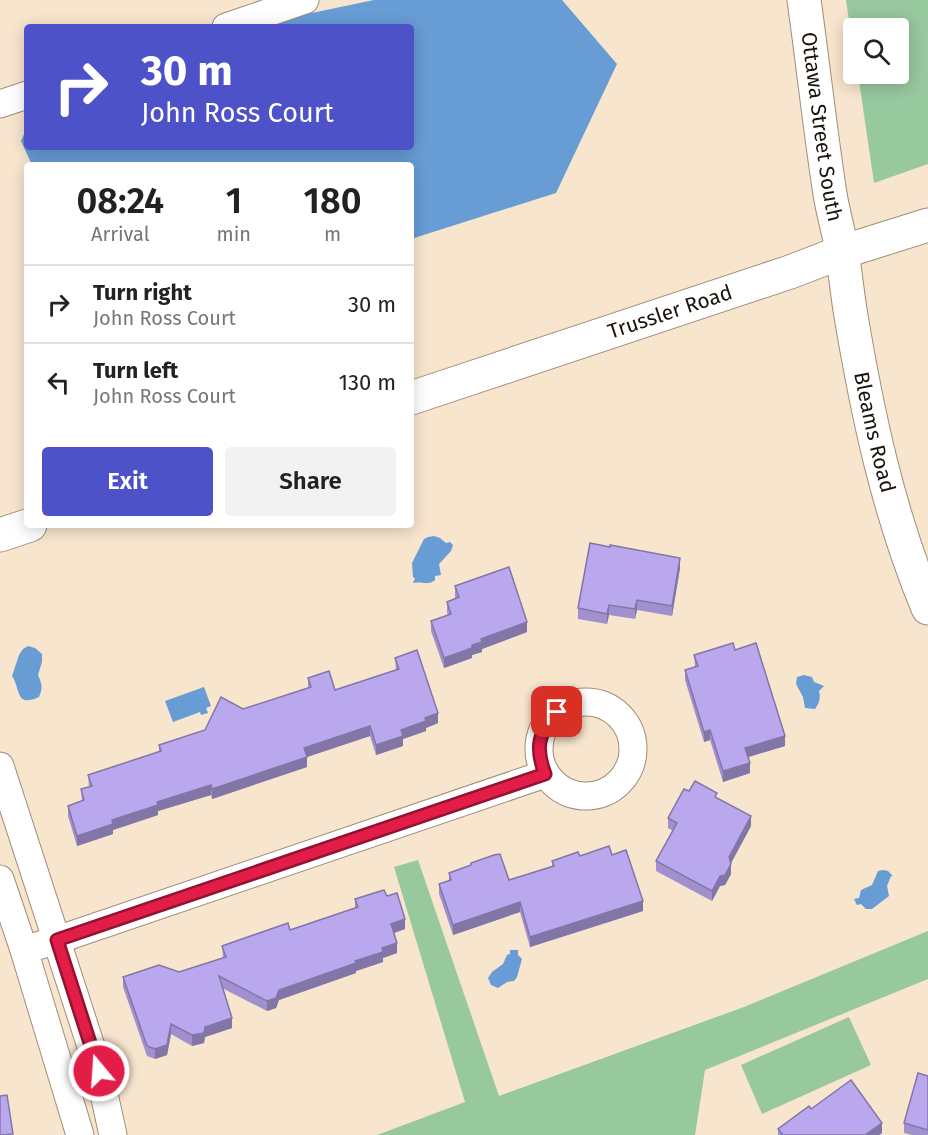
<!DOCTYPE html>
<style>
:root{--surface:#fff;--page:#f2f2f2;--text:#222;--muted:#767676;--line:#e0e0e0;--accent:#4d52c8}
body{margin:0;font-family:"Fira Sans",sans-serif;background:var(--page);color:var(--text);height:100vh;display:flex;flex-direction:column;font-size:22px;white-space:nowrap}
*{box-sizing:border-box;margin:0}
p{font-size:20px;color:var(--muted)}
.icon{flex:none;width:33px;height:33px;fill:none;stroke:currentColor;stroke-width:2;stroke-linecap:round;stroke-linejoin:round}
.map{position:relative;flex:1;overflow:hidden}
.sheet{position:absolute;left:24px;top:162px;width:390px;height:366px;display:flex;flex-direction:column;background:var(--surface);border-radius:6px;box-shadow:0 3px 15px #0003}
.sheet>*{flex:none}
.top-card{position:absolute;left:24px;top:24px;width:390px;height:126px;border-radius:6px;box-shadow:0 3px 15px #0003;background:#4d52c8;color:#fff;overflow:hidden}
.controls{position:absolute;left:843px;top:18px;display:grid;gap:12px}
.controls a{display:grid;place-items:center;width:66px;height:66px;border-radius:6px;background:var(--surface);box-shadow:0 3px 15px #0003;font-size:30px}
.pin{position:absolute;display:grid;place-items:center;width:51px;height:51px;color:#fff;margin:-26px;border-radius:12px;box-shadow:0 3px 9px #0006}
.me{position:absolute;width:66px;margin:-33px;rotate:342deg;stroke-linejoin:round;filter:drop-shadow(0 0 4px #0008)}
.turn{display:flex;align-items:center;gap:21px;height:126px;padding:0 18px;font-size:27px}
.turn .icon{width:78px;height:78px;stroke-width:2.5}
.turn b{display:block;font-size:42px;line-height:51px}
.eta{display:flex;justify-content:space-evenly;align-items:center;height:102px;text-align:center}
.eta b{font-size:36px;font-weight:600;line-height:42px}
.action{display:flex;gap:12px;margin-top:auto;padding:12px 18px}
.action a{flex:1;height:69px;border-radius:6px;background:var(--accent);color:#fff;font-size:24px;font-weight:600;line-height:69px;text-align:center}
.action a+a{background:var(--page);color:var(--text)}
ul{padding:0;list-style:none}
li{display:flex;align-items:center;gap:18px;height:78px;padding:0 18px;border-top:2px solid var(--line)}
li div{flex:1}
li b{display:block;font-size:22px}
li em{font-style:normal}
.map>svg:first-child{display:block}
.green{fill:#97c89e}
.water{fill:#679cd5}
.lines{fill:none;stroke-linecap:round;stroke-linejoin:round}
.street-casing{stroke:#9f8d79;stroke-width:29}
.secondary-casing{stroke:#9f8d79;stroke-width:35}
.street{stroke:#fff;stroke-width:27}
.secondary{stroke:#fff;stroke-width:33}
.wall{fill:#a090ce}
.shaded-wall{fill:#8276a7}
.building{fill:#baa8ef;stroke:#8276a7;stroke-width:1.5}
.route-casing{stroke:#92132f;stroke-width:15}
.route{stroke:#e11d48;stroke-width:10}
.labels{text-anchor:middle;dominant-baseline:central;stroke-width:4.5;stroke-linejoin:round;paint-order:stroke}
.street-label{font-size:21px;fill:#1a130b;stroke:#fff}
</style>
<div class="map">
<svg width="928" height="1135" viewBox="0 0 928 1135">
<rect width="100%" height="100%" fill="#f8e5ce"/>
<g class="green">
<path d="M846,0h82v164l-54,19 -16,-109h40v-46h-44l-1,20z"/>
<path d="M418,860l81,236 245,-89 184,-76v48l-223,91 -10,65h-318l88,-33 -71,-235z"/>
<path d="M849,1017l22,48 -109,49 -21,-49z"/>
</g>
<g class="water">
<path d="M374,0h188l55,64 -61,129 -145,46v-74h-379l-11,-24 6,-14v20h384v-120h-166z"/>
<path d="M434,536l6,2 6,5 4,-1 3,3 -2,6 -12,13 2,11 -6,1v4c-7,6 -13,1 -22,3l2,-5 -2,-1 -1,-14 12,-24 4,-2z"/>
<path d="M28,646l7,2 7,6v8l-4,13c4,9 5,13 1,22 -24,11 -18,-8 -27,-21l7,-21 4,-6z"/>
<path d="M804,675l8,2 2,5 10,4 -5,5c2,7 0,13 -4,18l-10,-1 -2,-11 -7,-13 1,-7z"/>
<path d="M204,687l7,19 -5,2 2,5 -7,2 -1,-3 -27,10 -8,-21z"/>
<path d="M883,870l5,1 5,5h-2l-4,10 2,10 -17,13h-6l-5,-5 -4,1 -3,-6 5,-1 2,-8 11,-5 6,-14z"/>
<path d="M510,950h8v5l4,4 -5,18 -3,4 -7,1 -9,6 -7,-3 -3,-7 4,-6 11,-8 4,-9 3,-1z"/>
</g>
<g class="lines">
<defs>
<g id="street">
<path d="M226,27l79,-27"/>
<path d="M0,104l27,-9"/>
<circle cx="586" cy="749" r="47"/>
<path d="M0,766l99,305 14,64"/>
<path d="M0,879l24,71 56,185"/>
<path d="M24,950l33,-10 488,-166"/>
</g>
<g id="secondary">
<path id="s1" d="M804,0c9,64 16,129 26,194 3,19 9,38 12,57 3,20 5,39 8,59 17,102 38,202 78,298"/>
<path id="s2" d="M411,398l379,-126 52,-20 86,-27"/>
<path d="M0,535l30,-10"/>
</g>
</defs>
<use href="#street" class="street-casing"/>
<use href="#secondary" class="secondary-casing"/>
<use href="#street" class="street"/>
<use href="#secondary" class="secondary"/>
</g>
<g class="wall">
<path d="M680,568l-8,48 -35,-6 -2,9 -26,-4 -2,9 -29,-5v-11z"/>
<path d="M455,586l72,46 -45,17v3l-10,3v3l-28,10 -13,-37v-10l17,-5 -1,-4v-10l9,-3 -1,-3z"/>
<path d="M735,650l50,96 -37,11 2,16 -27,9 -13,-42 -6,2 -19,-62v-10l10,-3 -1,-12z"/>
<path d="M395,658l43,65 -12,5v3l-23,8v7l-27,9 -6,-19 -63,21v10l-95,32 -1,-4 -53,16v4l-45,15v4l-36,12 -9,-30v-10l14,-5 -1,-12 8,-2 -1,-12 71,-23v-7l46,-15 38,-21 65,-21v-10l27,12 61,-20z"/>
<path d="M689,791l28,7 34,28 -20,37v11l-6,11 -5,1 -8,15 -56,-30v-10l17,-30 -5,-3v-10z"/>
<path d="M612,855l31,56 -113,36 -10,-35 -67,23 -14,-41v-10l10,-3v-8l22,-8v-2l38,17 43,-14v-5l28,-5z"/>
<path d="M387,896l18,33 -11,4 3,20 -14,5v4l-27,9v2l-77,27 -3,8 -9,3 -45,-23 10,40 -27,9 -1,6 -12,3 -21,-12 -4,21 -12,4 -8,-3 -24,-69v-10l56,-5 44,-14 -1,-12 68,-16 65,-22v-9z"/>
<path d="M928,1076v59h-16l-8,-2v-10z"/>
<path d="M811,1109l71,24 -3,2h-101v-6z"/>
</g>
<g class="shaded-wall">
<path d="M680,558v10l-8,48v-10z"/>
<path d="M637,600v10l-2,9v-10z"/>
<path d="M609,605v10l-2,9v-10z"/>
<path d="M527,622v10l-45,17v3l-10,3v3l-28,10v-10l28,-13 9,-6z"/>
<path d="M438,713v10l-12,5v3l-23,8v7l-27,9v-10l25,-15 24,-12z"/>
<path d="M370,726v10l-63,21v10l-95,32v-10l92,-41z"/>
<path d="M710,730v10l-6,2v-10z"/>
<path d="M785,736v10l-40,12v-10z"/>
<path d="M750,763v10l-27,9v-11z"/>
<path d="M211,785v10l-53,16v4l-45,15v4l-36,12v-10l80,-34z"/>
<path d="M751,816v10l-22,41v-10z"/>
<path d="M731,864v10l-6,11 -5,1 -8,15v-10l8,-15z"/>
<path d="M643,901v10l-113,36v-10z"/>
<path d="M520,902v10l-67,23v-10z"/>
<path d="M405,919v10l-14,5v-10z"/>
<path d="M397,943v10l-14,5v4l-27,9v2l-77,27 -3,8 -9,3v-10l12,-11 76,-29 27,-13z"/>
<path d="M232,1018v10l-27,9 -1,6 -12,3v-11l13,-8z"/>
<path d="M171,1024v10l-4,21 -12,4v-10z"/>
<path d="M882,1123v10l-3,2h-14z"/>
</g>
<g class="building">
<path d="M590,543l20,4v-2l70,13 -8,48 -35,-6 -2,9 -26,-4 -2,9 -29,-6z"/>
<path d="M509,567l18,55 -46,17 1,3 -10,3v3l-28,10 -13,-37 20,-7 -4,-12 12,-5 -4,-11z"/>
<path d="M733,643l2,7 21,-7 29,93 -40,12 5,15 -27,8 -13,-41 -6,2 -19,-62 13,-4 -4,-11z"/>
<path d="M417,650l21,63 -13,5 1,3 -25,9 2,6 -27,9 -6,-19 -66,22 3,9 -95,32 -1,-4 -54,17 1,3 -46,15 1,4 -36,12 -9,-30 16,-6 -3,-11 11,-3 -4,-11 73,-24 -2,-6 46,-15 16,-33 22,12 68,-22 -3,-9 21,-7 6,19 64,-21 -4,-11z"/>
<path d="M695,781l22,12 -2,4 36,19 -22,41 2,7 -6,11 -5,1 -8,15 -56,-30 21,-38 -9,-5 16,-29 5,2z"/>
<path d="M609,846l3,9 14,-5 17,51 -113,36 -10,-35 -67,23 -14,-41 12,-4 -2,-7 22,-8v-2l23,-8 6,-1 9,26 45,-14 -2,-5 26,-9 2,4z"/>
<path d="M384,890l3,6 10,-3 8,26 -14,5 6,19 -15,5 1,4 -28,9 1,2 -77,27 -3,8 -9,3 -48,-25 13,42 -27,9 -1,6 -12,2 -21,-11 -4,21 -12,4 -8,-3 -24,-69 36,-12 20,7 47,-15 -4,-11 66,-23 2,7 68,-23 -3,-8z"/>
<path d="M918,1073l10,3v54l-24,-7z"/>
<path d="M851,1080l31,43 -17,12h-82l-5,-6 31,-23 2,3z"/>
<path d="M7,1095l6,39 -13,1v-39z"/>
</g>
<g class="lines">
<defs>
<path id="route" d="M99,1071l-42,-131 488,-166c-10,-26 -7,-42 12,-62"/>
</defs>
<use href="#route" class="route-casing"/>
<use href="#route" class="route"/>
</g>
<g class="labels">
<g class="street-label">
<text stroke="none"><textPath href="#s1" startOffset="128">Ottawa Street South</textPath></text>
<text stroke="none"><textPath href="#s2" startOffset="273">Trussler Road</textPath></text>
<text stroke="none"><textPath href="#s1" startOffset="438">Bleams Road</textPath></text>
</g>
</g>
</svg>
<div class="controls">
<a><svg class="icon" aria-label="search" viewBox="0 0 24 24"><circle cx="10" cy="10" r="6"/><path d="M15 15l6 6"/></svg></a>
</div>
<div class="pin" style="left:557px;top:712px;background:#d93025"><svg class="icon" aria-label="arrive" viewBox="0 0 24 24"><path d="M6 21V4h12l-3 4 3 4H6"/></svg></div>
<svg class="me" style="left:99px;top:1071px" viewBox="-20 -20 40 40"><circle r="17" fill="#e11d48" stroke="#fff" stroke-width="3"/><path d="M0-11L8 9 0 5-8 9z" fill="#fff"/></svg>
<div class="top-card">
<div class="turn"><svg class="icon" aria-label="right" viewBox="0 0 24 24"><path d="M7 20v-9h11M14 6l5 5-5 5"/></svg><div><b>30 m</b>John Ross Court</div></div>
</div>
<section class="sheet">
<div class="eta">
<div><b>08:24</b><p>Arrival</p></div>
<div><b>1</b><p>min</p></div>
<div><b>180</b><p>m</p></div>
</div>
<ul>
<li><svg class="icon" aria-label="right" viewBox="0 0 24 24"><path d="M7 20v-9h11M14 6l5 5-5 5"/></svg><div><b>Turn right</b><p>John Ross Court</p></div><em>30 m</em></li>
<li><svg class="icon" aria-label="left" viewBox="0 0 24 24"><path d="M17 20v-9H6M10 6l-5 5 5 5"/></svg><div><b>Turn left</b><p>John Ross Court</p></div><em>130 m</em></li>
</ul>
<div class="action"><a>Exit</a><a>Share</a></div>
</section>
</div>
